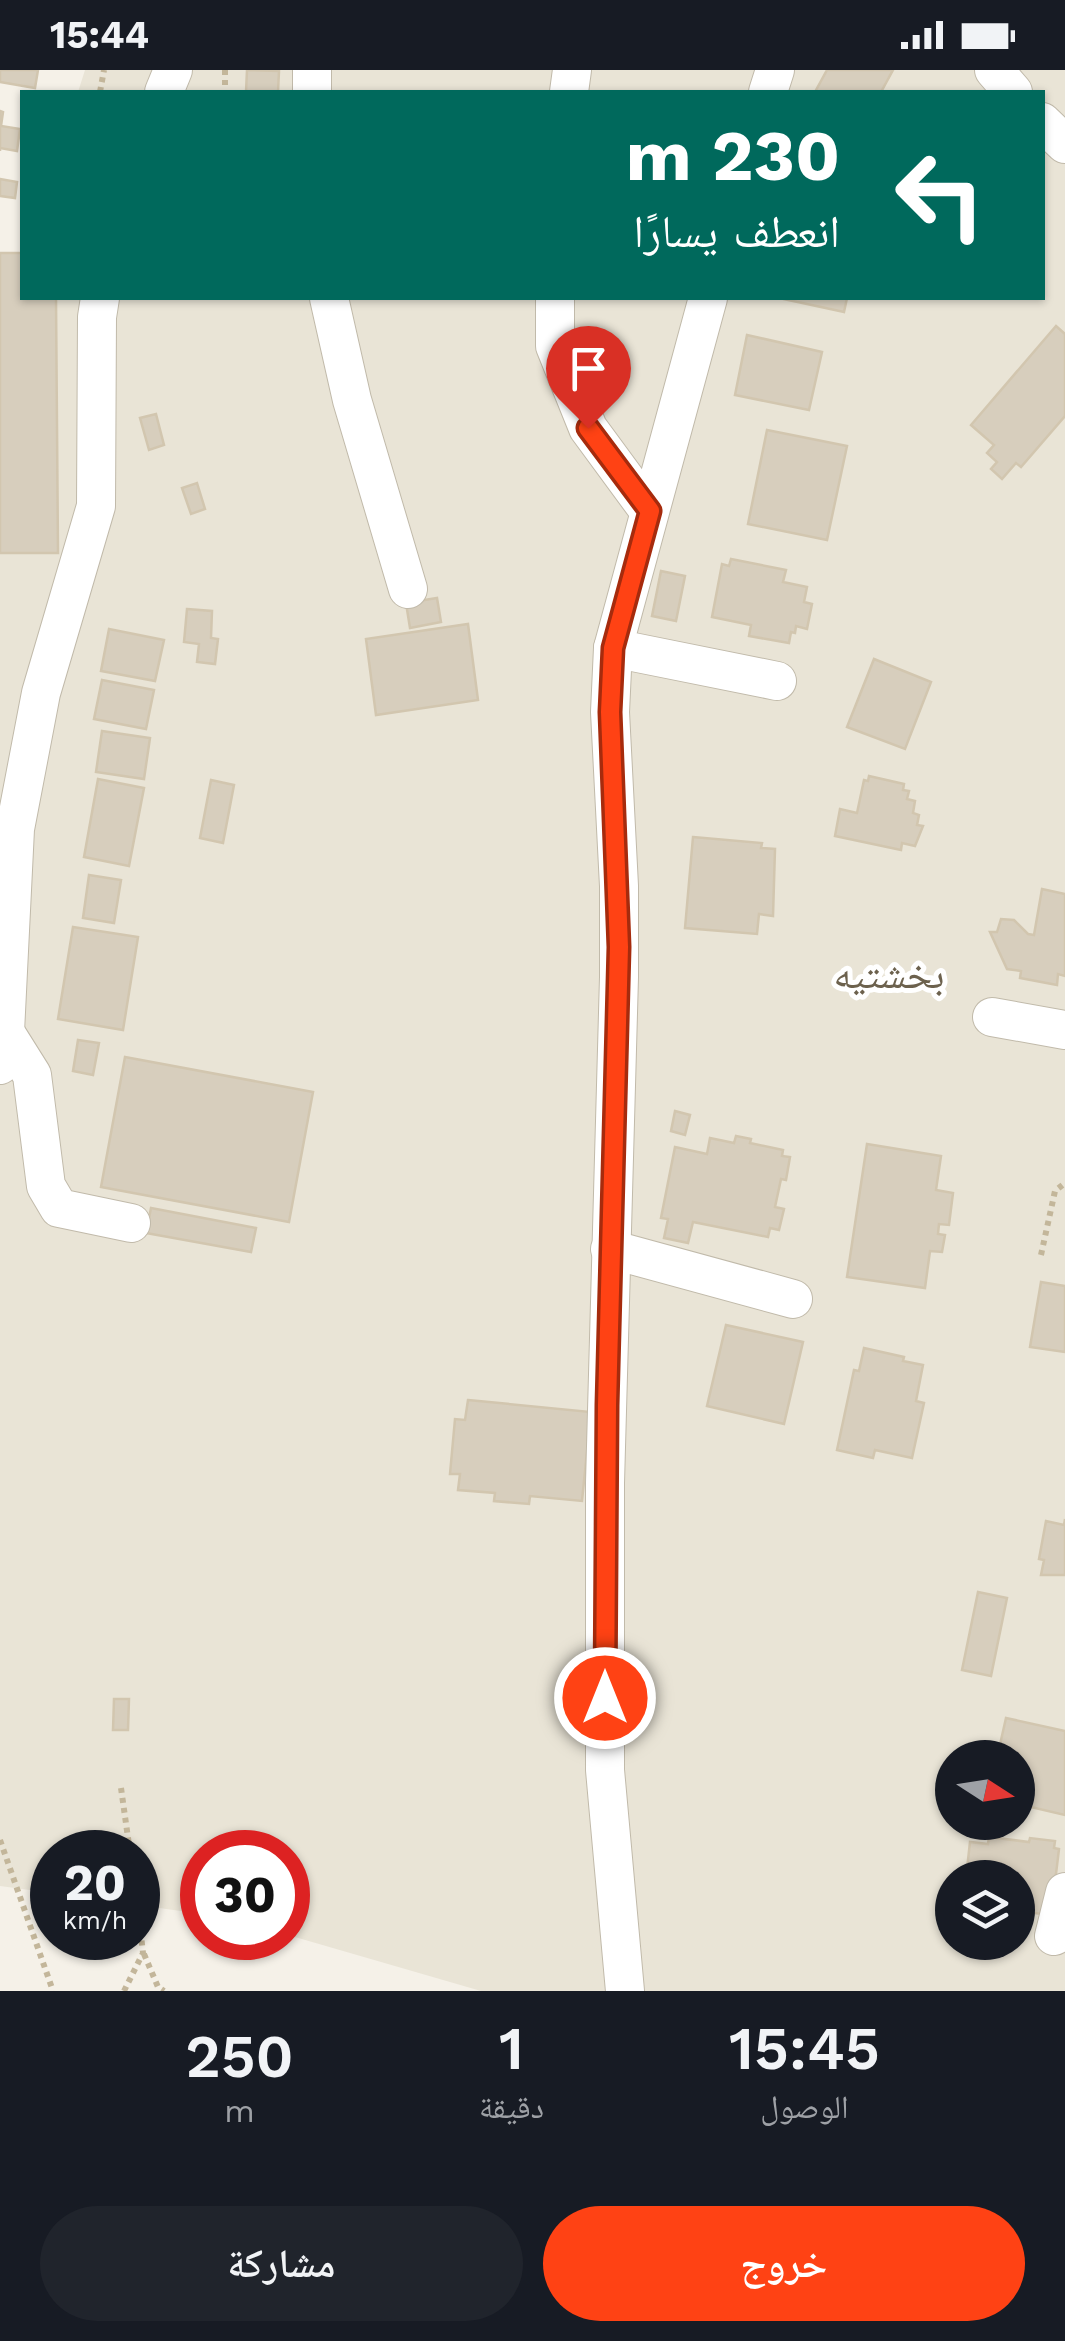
<!DOCTYPE html>
<html lang="ar">
<meta charset="utf-8">
<style>
:root{--surface:#171b24;--page:#20242c;--text:#f1f3f6;--muted:#9ea1a6;--accent:#ff4214}
body{margin:0;font-family:"Work Sans","Noto Naskh Arabic",sans-serif;background:var(--page);color:var(--text);direction:rtl;height:100vh;display:flex;flex-direction:column;font-size:38px;white-space:nowrap}
*{box-sizing:border-box;margin:0}
p{font-size:32px;color:var(--muted)}
.icon{flex:none;width:55px;height:55px;fill:none;stroke:currentColor;stroke-width:2;stroke-linecap:round;stroke-linejoin:round}
.map{position:relative;height:1921px;overflow:hidden;direction:ltr}
.details{display:flex;flex-direction:column;background:var(--surface);flex:1}
.details>*{flex:none}
.top-card{position:absolute;left:20px;top:20px;width:1025px;height:210px;border-radius:0px;box-shadow:0 2px 8px #0004;direction:rtl;background:#00695c;color:#fff;overflow:hidden}
.needle{width:65px;rotate:102deg}
.tools{position:absolute;left:935px;top:1670px;display:grid;gap:20px}
.tools a{display:grid;place-items:center;width:100px;height:100px;border-radius:50%;background:var(--surface);box-shadow:0 2px 8px #0004;font-size:50px}
.speed{position:absolute;left:30px;top:1760px;display:flex;gap:20px;font-size:50px;font-weight:700;text-align:center}
.speed>*{display:grid;place-content:center;width:130px;height:130px;border-radius:50%;background:var(--surface);box-shadow:0 2px 8px #0004;line-height:1}
.speed small{font-size:25px;font-weight:400}
.speed .limit{border:15px solid #d22;background:#fff;color:#111}
.pin{position:absolute;display:grid;place-items:center;width:85px;height:85px;color:#fff;margin:-102px -42px;border-radius:50% 50% 50% 0;rotate:-45deg;box-shadow:0 0 10px #0007}
.pin .icon{rotate:45deg}
.me{position:absolute;width:110px;margin:-55px;rotate:0deg;stroke-linejoin:round;filter:drop-shadow(0 0 8px #0008)}
.turn{display:flex;align-items:center;gap:35px;height:210px;padding:0 40px;font-size:45px}
.turn .icon{width:130px;height:130px;stroke-width:2.5}
.turn b{display:block;font-size:70px;line-height:85px}
.eta{display:flex;justify-content:space-evenly;align-items:center;height:170px;text-align:center}
.eta b{font-size:60px;font-weight:600;line-height:70px}
.cta{display:flex;gap:20px;margin-top:auto;padding:20px 40px}
.cta a{flex:1;height:115px;border-radius:60px;background:var(--accent);color:#fff;font-size:40px;font-weight:600;line-height:115px;text-align:center}
.cta a+a{background:var(--page);color:var(--text)}
.status{display:flex;justify-content:space-between;align-items:center;height:70px;padding:0 50px;background:var(--surface);direction:ltr}
.status svg{height:28px;fill:currentColor}
.map>svg:first-child{display:block}
.residential{fill:#e9e4d6;fill-rule:evenodd}
.building{fill:#d7cebd;stroke:#d2c6af;stroke-width:2.5}
.lines{fill:none;stroke-linecap:round;stroke-linejoin:round}
.minor-casing{stroke:#c1baaa;stroke-width:40}
.path{stroke:#c3b69a;stroke-width:6;stroke-dasharray:5 5;stroke-linecap:butt}
.minor{stroke:#fff;stroke-width:38}
.route-casing{stroke:#a62b0d;stroke-width:25}
.route{stroke:#ff4214;stroke-width:18}
.labels{text-anchor:middle;dominant-baseline:central;stroke-width:10;stroke-linejoin:round;paint-order:stroke}
.quarter-label{font-size:40px;fill:#6c614d;stroke:#fff}
</style>
<div class="status"><b>15:44</b><svg viewBox="0 0 49 12"><path d="M0 12V9h3v3zM5 12V6h3v6zM10 12V3h3v9zM15 12V0h3v12zM26 1h20v11H26zM47 4h2v5h-2z"/></svg></div>
<div class="map">
<svg width="1065" height="1921" viewBox="0 0 1065 1921">
<rect width="100%" height="100%" fill="#f5f1e8"/>
<path class="residential" d="M85,0h980v1921h-584l-193,-56v-83h-86v62l-64,-9v-53h-86v41l-52,-7v-1578l22,-61v51h1020v-206h-964zM952,1688h66v64h-66zM952,1808h66v64h-66z"/>
<g class="building">
<path d="M0,0h38l-3,18 -35,-6z"/>
<path d="M247,0l32,1 -1,21h-32z"/>
<path d="M827,0h66l-12,22h-66z"/>
<path d="M0,41l3,1 -2,14 19,3 -3,22 -17,-3v3z"/>
<path d="M0,109l17,3 -2,16 -15,-2z"/>
<path d="M0,183h22v45h34l2,255h-58z"/>
<path d="M779,228h68l-3,14z"/>
<path d="M1056,256l9,8v82l-44,51 -5,-4 -14,16 -11,-10 6,-7 -10,-9 7,-8 -23,-20z"/>
<path d="M747,265l75,17 -13,58 -74,-15z"/>
<path d="M156,344l8,31 -15,5 -9,-32z"/>
<path d="M767,360l80,16 -20,94 -79,-16z"/>
<path d="M197,413l8,26 -14,5 -9,-26z"/>
<path d="M731,489l55,11 -3,12 24,5 -3,15 8,2 -5,25 -11,-3 -1,7 -4,-1 -2,11 -40,-7 2,-11 -39,-8 10,-53 7,2z"/>
<path d="M661,501l24,5 -9,45 -24,-5z"/>
<path d="M437,528l4,24 -31,6 -4,-25z"/>
<path d="M187,539l25,2 -1,27 7,1 -3,25 -18,-2 2,-18 -15,-2z"/>
<path d="M468,554l10,76 -102,15 -10,-76z"/>
<path d="M109,559l55,11 -9,41 -54,-10z"/>
<path d="M874,589l57,23 -26,67 -58,-22z"/>
<path d="M102,610l52,10 -8,39 -52,-10z"/>
<path d="M102,661l48,7 -6,41 -48,-7z"/>
<path d="M869,706l35,8 -1,6 6,1 -2,8 8,2 -2,12 6,2 -2,10 6,1 -8,20 -13,-3 -1,7 -66,-14 5,-27 17,4 7,-33 4,1z"/>
<path d="M98,709l46,9 -15,78 -45,-9z"/>
<path d="M211,710l23,5 -11,58 -23,-5z"/>
<path d="M693,767l69,6 -1,5 14,1 -2,67 -14,-2 -2,20 -72,-6z"/>
<path d="M89,805l32,5 -7,43 -31,-5z"/>
<path d="M1042,819l23,5v82l-7,-2 -1,11 -37,-7 1,-7 -14,-2 -17,-37h7l4,-13 13,1 14,14 6,1z"/>
<path d="M73,857l65,10 -15,93 -65,-11z"/>
<path d="M78,970l21,3 -6,32 -20,-4z"/>
<path d="M125,987l188,35 -24,130 -188,-35z"/>
<path d="M675,1041l15,4 -5,20 -14,-4z"/>
<path d="M736,1066l15,3 -1,4 33,7 -1,6 8,1 -4,23 -5,-1 -6,28 9,2 -5,21 -9,-2 -2,9 -75,-15 -5,21 -24,-5 4,-19 -7,-1 14,-71 32,7 3,-16 24,5z"/>
<path d="M867,1074l74,12 -5,34 17,3 -4,32 -10,-1 -1,10 7,1 -3,17 -12,-1 -5,37 -78,-11z"/>
<path d="M151,1138l105,20 -5,24 -105,-19z"/>
<path d="M1041,1212l24,4v66l-35,-5z"/>
<path d="M726,1255l77,17 -19,82 -77,-18z"/>
<path d="M864,1278l40,9 -1,4 20,4 -7,36 8,2 -12,55 -37,-8 -2,8 -36,-8 17,-80 5,1z"/>
<path d="M468,1330l123,12 -9,89 -52,-5 -1,8 -35,-3 1,-8 -37,-3 2,-16h-10l5,-55 10,1z"/>
<path d="M1065,1449v56h-24l3,-15 -5,-1 7,-38 18,4z"/>
<path d="M978,1522l29,6 -16,78 -29,-6z"/>
<path d="M114,1629h15l-1,31h-15z"/>
<path d="M1006,1648l59,13v84l-47,-11v-46h-21z"/>
<path d="M989,1767l40,5 1,-4 25,3 -1,7 5,1 -8,66 -33,-4v-33h-52l4,-36 18,2z"/>
</g>
<g class="lines">
<defs>
<g id="minor">
<path d="M312,0v22"/>
<path d="M994,0l19,22"/>
<path d="M164,22l9,-22"/>
<path d="M569,22l3,-22"/>
<path d="M768,22l7,-22"/>
<path d="M1042,52l23,22"/>
<path d="M329,228l23,102 56,189"/>
<path d="M555,228v48l33,82 61,83"/>
<path d="M613,578l164,33"/>
<path d="M992,947l73,13"/>
<path d="M5,962l27,43 14,111 13,22 72,15"/>
<path d="M0,995l5,-33 10,-203 26,-136 55,-187 1,-189 3,-19"/>
<path d="M610,1179l183,50"/>
<path d="M1054,1866l11,-44"/>
<path d="M625,1921l-20,-221v-287l14,-506v-91l-9,-174 3,-64 95,-350"/>
</g>
</defs>
<use href="#minor" class="minor-casing"/>
<g class="path">
<path d="M225,0v22"/>
<path d="M100,22l4,-22"/>
<path d="M1041,1185l14,-64 10,-8"/>
<path d="M121,1718l9,64"/>
<path d="M0,1770l53,151"/>
<path d="M144,1884l14,33 6,4"/>
<path d="M124,1921l19,-38 -5,-44"/>
</g>
<use href="#minor" class="minor"/>
</g>
<g class="lines">
<defs>
<path id="route" d="M588,358l62,83 -37,137 -3,64 9,235 -12,458 -2,293"/>
</defs>
<use href="#route" class="route-casing"/>
<use href="#route" class="route"/>
</g>
<g class="labels">
<g class="quarter-label">
<text x="889" y="904">بخشتيه</text>
</g>
</g>
</svg>
<div class="tools">
<a><svg class="needle" viewBox="-14 -14 28 28"><path d="M0-13l5 13h-10z" fill="#e53935"/><path d="M0 13l5-13h-10z" fill="#9ea1a6"/></svg></a>
<a><svg class="icon" aria-label="layers" viewBox="0 0 24 24"><path d="M12 4l9 5-9 5-9-5zM3 14l9 5 9-5"/></svg></a>
</div>
<div class="speed"><div>20<small>km/h</small></div><div class="limit">30</div></div>
<div class="pin" style="left:588px;top:358px;background:#d93025"><svg class="icon" aria-label="arrive" viewBox="0 0 24 24"><path d="M6 21V4h12l-3 4 3 4H6"/></svg></div>
<svg class="me" style="left:605px;top:1628px" viewBox="-20 -20 40 40"><circle r="17" fill="#ff4214" stroke="#fff" stroke-width="3"/><path d="M0-11L8 9 0 5-8 9z" fill="#fff"/></svg>
<div class="top-card">
<div class="turn"><svg class="icon" aria-label="left" viewBox="0 0 24 24"><path d="M17 20v-9H6M10 6l-5 5 5 5"/></svg><div><b>230 m</b>انعطف يسارًا</div></div>
</div>
</div>
<section class="details">
<div class="eta">
<div><b>15:45</b><p>الوصول</p></div>
<div><b>1</b><p>دقيقة</p></div>
<div><b>250</b><p>m</p></div>
</div>
<div class="cta"><a>خروج</a><a>مشاركة</a></div>
</section>
